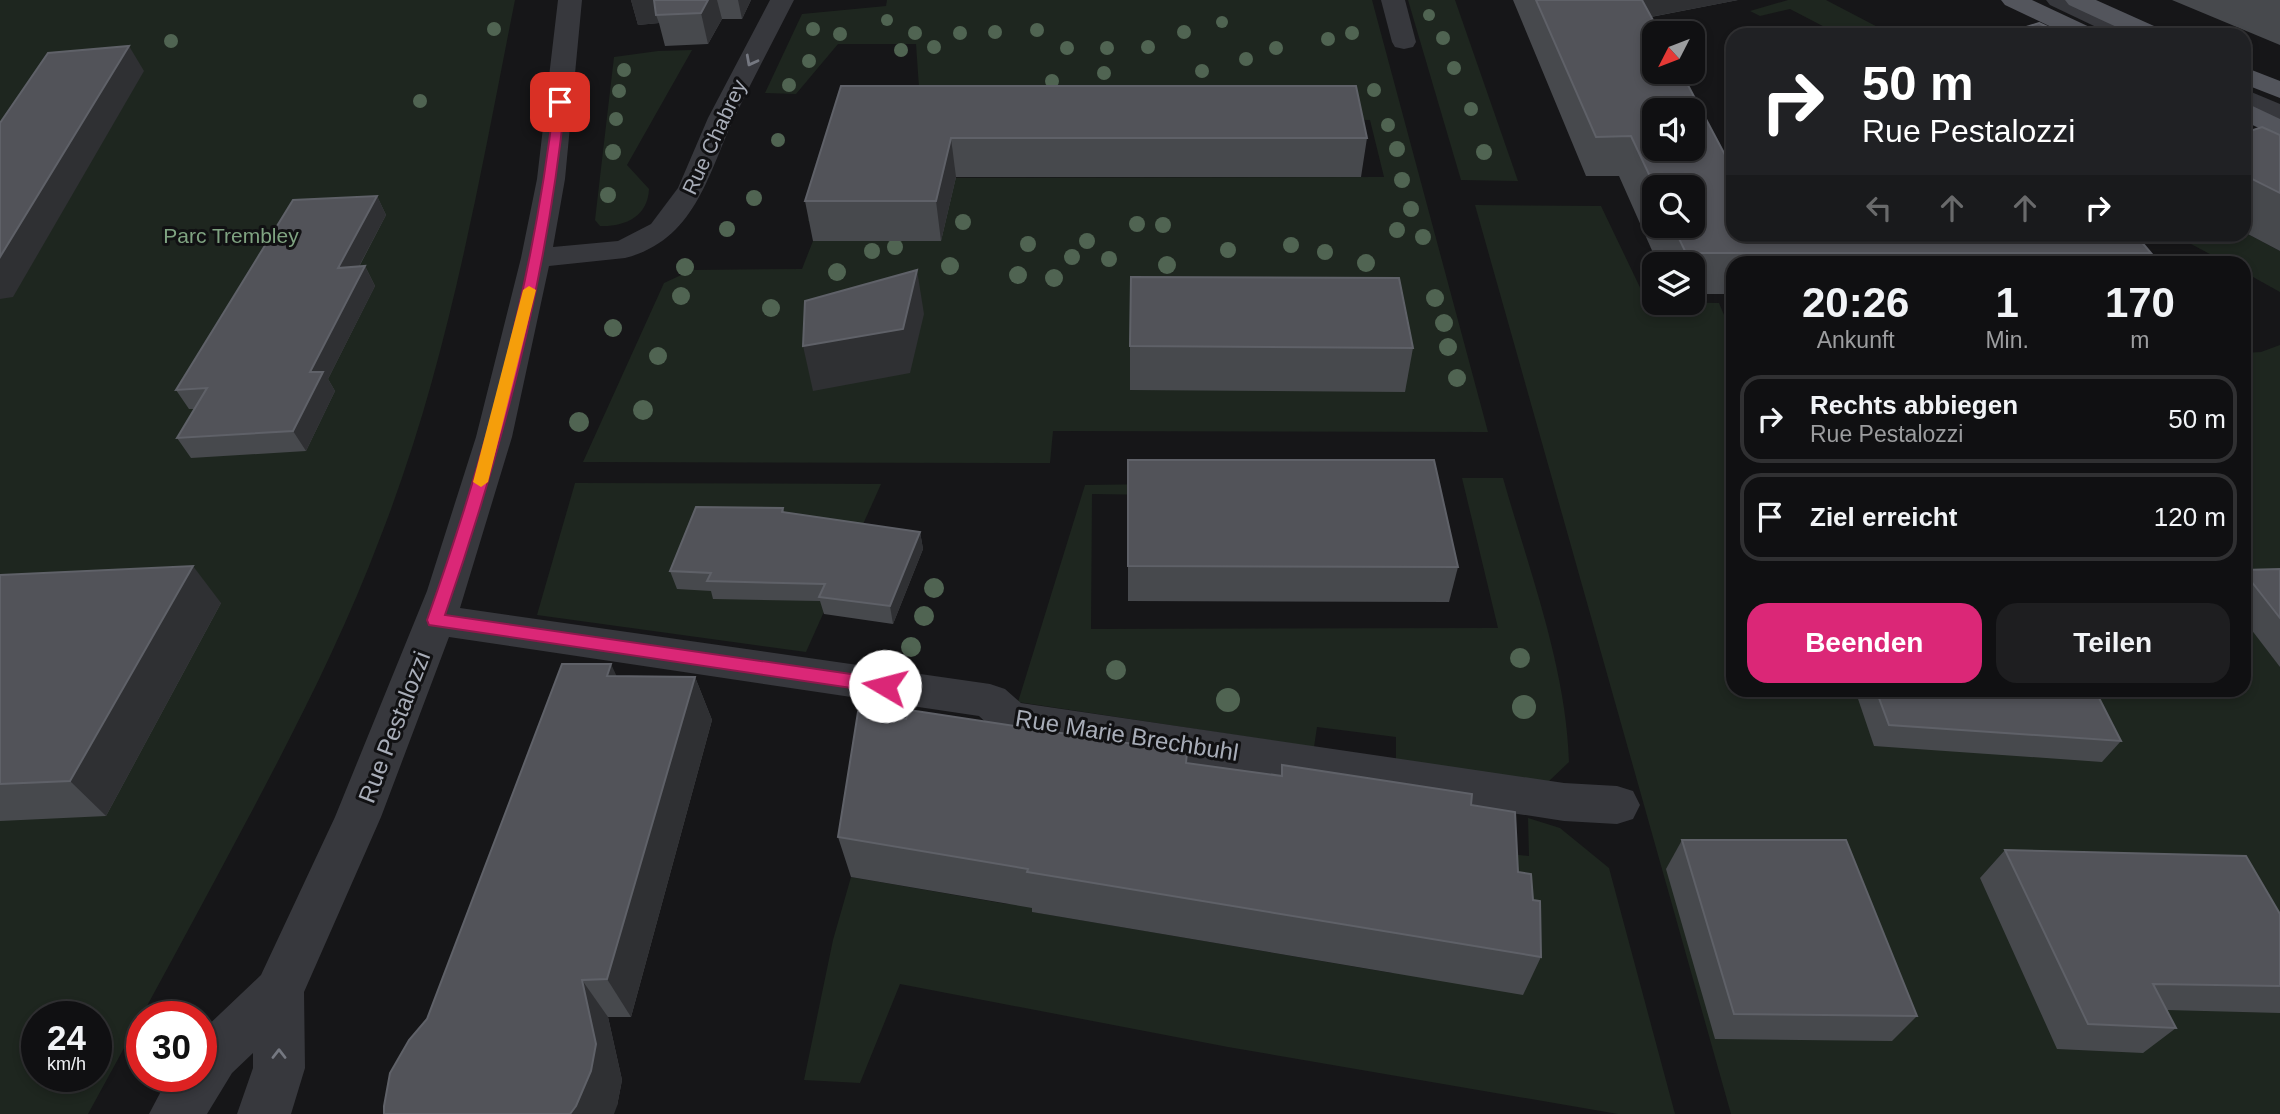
<!DOCTYPE html>
<html lang="de">
<style>
:root{--surface:#101012;--page:#1e1e20;--text:#f1f3f6;--muted:#9c9d9f;--line:#303032;--accent:#db2777}
body{margin:0;font-family:Arial,sans-serif;background:var(--page);color:var(--text);height:100vh;display:flex;flex-direction:column;font-size:26px;white-space:nowrap}
*{box-sizing:border-box;margin:0}
p{font-size:23px;color:var(--muted)}
.icon{flex:none;width:38px;height:38px;fill:none;stroke:currentColor;stroke-width:2;stroke-linecap:round;stroke-linejoin:round}
.map{position:relative;flex:1;overflow:hidden}
.drawer{position:absolute;left:1726px;top:256px;width:525px;height:441px;display:flex;flex-direction:column;background:var(--surface);border-radius:21px;box-shadow:0 4px 10px #0003,0 0 0 2px var(--line)}
.drawer>*{flex:none}
.banner{position:absolute;left:1726px;top:28px;width:525px;height:214px;border-radius:21px;box-shadow:0 4px 10px #0003,0 0 0 2px var(--line);background:#202124;color:#fff;overflow:hidden}
.needle{width:46px;rotate:228deg}
.buttons{position:absolute;left:1642px;top:21px;display:grid;gap:14px}
.buttons a{display:grid;place-items:center;width:63px;height:63px;border-radius:14px;background:var(--surface);box-shadow:0 4px 10px #0003,0 0 0 2px var(--line);font-size:35px}
.speed{position:absolute;left:21px;top:1001px;display:flex;gap:14px;font-size:35px;font-weight:700;text-align:center}
.speed>*{display:grid;place-content:center;width:91px;height:91px;border-radius:50%;background:var(--surface);box-shadow:0 4px 10px #0003,0 0 0 2px var(--line);line-height:1}
.speed small{font-size:18px;font-weight:400}
.speed .limit{border:10px solid #d22;background:#fff;color:#111}
.pin{position:absolute;display:grid;place-items:center;width:60px;height:60px;color:#fff;margin:-30px;border-radius:14px;box-shadow:0 4px 10px #0006}
.me{position:absolute;width:77px;margin:-38px;rotate:278deg;stroke-linejoin:round;filter:drop-shadow(0 0 5px #0008)}
.turn{display:flex;align-items:center;gap:24px;height:147px;padding:0 21px;font-size:32px}
.turn .icon{width:91px;height:91px;stroke-width:2.5}
.turn b{display:block;font-size:49px;line-height:60px}
.lanes{display:flex;align-items:center;height:66px;padding:0 21px;background:#0003;justify-content:center;gap:35px;direction:ltr}
.lanes .off{opacity:.35}
.eta{display:flex;justify-content:space-evenly;align-items:center;height:119px;text-align:center}
.eta b{font-size:42px;font-weight:800;line-height:49px}
.primary-button{display:flex;gap:14px;margin-top:auto;padding:14px 21px}
.primary-button a{flex:1;height:80px;border-radius:21px;background:var(--accent);color:#fff;font-size:28px;font-weight:800;line-height:80px;text-align:center}
.primary-button a+a{background:var(--page);color:var(--text)}
ul{padding:0;list-style:none}
li{display:flex;align-items:center;gap:21px;height:88px;margin:0 14px 10px;padding:0 7px;border:4px solid var(--line);border-radius:21px}
li div{flex:1}
li b{display:block;font-size:26px}
li em{font-style:normal}
.map>svg:first-child{display:block}
.green{fill:#1e261f;fill-rule:evenodd}
.lines{fill:none;stroke-linecap:round;stroke-linejoin:round}
.minor{fill:#37383d;fill-rule:evenodd}
.major{fill:#53555c;fill-rule:evenodd}
.tree{fill:#506452}
.wall{fill:#47494d;fill-rule:evenodd}
.shaded-wall{fill:#2f3033}
.building{fill:#525359;stroke:#5f6168;stroke-width:2;fill-rule:evenodd}
.oneway{stroke:#757881}
.route{fill:#db2777;stroke:#8e194d;stroke-width:2}
.slow{fill:#f59e0b}
.labels{text-anchor:middle;dominant-baseline:central;stroke-width:6;stroke-linejoin:round;paint-order:stroke}
.far-street-label{font-size:21px;fill:#a8adb8;stroke:#111113}
.far-park-label{font-size:21px;fill:#7fa381;stroke:#111113}
.street-label{font-size:24px;fill:#a8adb8;stroke:#111113}
</style>
<div class="map">
<svg width="2280" height="1114" viewBox="0 0 2280 1114">
<rect width="100%" height="100%" fill="#161618"/>
<g class="green">
<path d="M0,0h515c-36,181 -67,365 -135,538 -37,98 -85,192 -134,284 -52,98 -105,195 -158,292h-88zM37,1017h59v59h-59z"/>
<path d="M887,0h485l116,432 -435,-1 -3,32 -467,-1 81,-179 28,-13 110,-1 11,-28h128l-133,-20 10,-35 15,-8 551,-1 -14,-57 -449,-4 -5,-72h-78l-42,50 -31,-1 37,-79 84,-8z"/>
<path d="M1408,0h47l63,181 -57,-1z"/>
<path d="M1788,0h38l65,34 -51,1 -50,-26 -30,7 -10,-5z"/>
<path d="M692,50l-65,115 22,24c-1,28 -25,38 -49,37l-5,-6 19,-163 44,-6z"/>
<path d="M1475,205l126,1 46,96 72,1 10,24 3,1v362h512v-337l17,-1 19,-7v769h-549z"/>
<path d="M2244,232l36,19v41l-36,-20v-10h-19l-51,-27 70,-1z"/>
<path d="M1462,478h41c26,92 63,188 66,284l-21,20 -152,-22v-23l-79,-10 -3,20 -296,-45 67,-217 77,-1 1,11 -71,-1 -1,135 407,-1z"/>
<path d="M575,483l306,1 -75,168 -269,-37z"/>
<path d="M1528,818l32,10 49,40 66,246h-57l-390,-67 -328,-63 -40,99 -56,-3 29,-140 18,-63 156,27 27,-1 -1,9 359,61 107,-120 30,3z"/>
</g>
<g class="lines">
<g class="minor">
<path d="M558,0h24l-17,179 -12,68 65,-6 33,-17 27,-36 30,-70 62,-118h24c-20,39 -40,77 -59,116 -27,57 -39,124 -110,142l-76,8 -37,171 -52,171 530,76 15,5 16,14 543,80 53,3 16,5 7,14 -7,14 -16,5 -53,-3 -554,-85 -15,-5 -16,-15 -530,-79 -68,180 -77,175 1,76 -14,46h-54l16,-46v-15l-21,20 -25,41h-58l20,-38h32v-44l60,-57 74,-158 92,-226 49,-154 45,-179 16,-79z"/>
<path d="M1381,0h24l11,42 -3,5 -9,2 -9,-2 -3,-5z"/>
<path d="M2046,0h31l65,30 3,5h-32l-63,-30z"/>
<path d="M2244,89l36,15v18l-36,-15z"/>
</g>
<g class="major">
<path d="M2001,0h31l64,30 3,5h-31l-63,-30z"/>
<path d="M2065,0h31l67,30 3,5h-32l-65,-30z"/>
<path d="M2244,67l36,14v17l-36,-14z"/>
<path d="M2244,102l36,17v19l-36,-17z"/>
</g>
</g>
<g class="tree">
<circle cx="1429" cy="15" r="6"/>
<circle cx="887" cy="20" r="6"/>
<circle cx="1222" cy="22" r="6"/>
<circle cx="494" cy="29" r="7"/>
<circle cx="813" cy="29" r="7"/>
<circle cx="1037" cy="30" r="7"/>
<circle cx="995" cy="32" r="7"/>
<circle cx="1184" cy="32" r="7"/>
<circle cx="915" cy="33" r="7"/>
<circle cx="960" cy="33" r="7"/>
<circle cx="1352" cy="33" r="7"/>
<circle cx="840" cy="34" r="7"/>
<circle cx="1443" cy="38" r="7"/>
<circle cx="1328" cy="39" r="7"/>
<circle cx="171" cy="41" r="7"/>
<circle cx="934" cy="47" r="7"/>
<circle cx="1148" cy="47" r="7"/>
<circle cx="1067" cy="48" r="7"/>
<circle cx="1107" cy="48" r="7"/>
<circle cx="1276" cy="48" r="7"/>
<circle cx="901" cy="50" r="7"/>
<circle cx="1246" cy="59" r="7"/>
<circle cx="809" cy="61" r="7"/>
<circle cx="1454" cy="68" r="7"/>
<circle cx="624" cy="70" r="7"/>
<circle cx="1202" cy="71" r="7"/>
<circle cx="1104" cy="73" r="7"/>
<circle cx="1052" cy="81" r="7"/>
<circle cx="789" cy="85" r="7"/>
<circle cx="1374" cy="90" r="7"/>
<circle cx="619" cy="91" r="7"/>
<circle cx="420" cy="101" r="7"/>
<circle cx="1471" cy="109" r="7"/>
<circle cx="616" cy="119" r="7"/>
<circle cx="1388" cy="125" r="7"/>
<circle cx="778" cy="140" r="7"/>
<circle cx="1397" cy="149" r="8"/>
<circle cx="613" cy="152" r="8"/>
<circle cx="1484" cy="152" r="8"/>
<circle cx="1402" cy="180" r="8"/>
<circle cx="608" cy="195" r="8"/>
<circle cx="754" cy="198" r="8"/>
<circle cx="1411" cy="209" r="8"/>
<circle cx="963" cy="222" r="8"/>
<circle cx="1137" cy="224" r="8"/>
<circle cx="1163" cy="225" r="8"/>
<circle cx="727" cy="229" r="8"/>
<circle cx="1397" cy="230" r="8"/>
<circle cx="1423" cy="237" r="8"/>
<circle cx="1087" cy="241" r="8"/>
<circle cx="1028" cy="244" r="8"/>
<circle cx="1291" cy="245" r="8"/>
<circle cx="895" cy="247" r="8"/>
<circle cx="1228" cy="250" r="8"/>
<circle cx="872" cy="251" r="8"/>
<circle cx="1325" cy="252" r="8"/>
<circle cx="1072" cy="257" r="8"/>
<circle cx="1109" cy="259" r="8"/>
<circle cx="1366" cy="263" r="9"/>
<circle cx="1167" cy="265" r="9"/>
<circle cx="950" cy="266" r="9"/>
<circle cx="685" cy="267" r="9"/>
<circle cx="837" cy="272" r="9"/>
<circle cx="1018" cy="275" r="9"/>
<circle cx="1054" cy="278" r="9"/>
<circle cx="681" cy="296" r="9"/>
<circle cx="1435" cy="298" r="9"/>
<circle cx="771" cy="308" r="9"/>
<circle cx="1444" cy="323" r="9"/>
<circle cx="613" cy="328" r="9"/>
<circle cx="1448" cy="347" r="9"/>
<circle cx="658" cy="356" r="9"/>
<circle cx="1457" cy="378" r="9"/>
<circle cx="643" cy="410" r="10"/>
<circle cx="579" cy="422" r="10"/>
<circle cx="934" cy="588" r="10"/>
<circle cx="924" cy="616" r="10"/>
<circle cx="911" cy="647" r="10"/>
<circle cx="1520" cy="658" r="10"/>
<circle cx="1116" cy="670" r="10"/>
<circle cx="1228" cy="700" r="12"/>
<circle cx="1524" cy="707" r="12"/>
</g>
<g class="wall">
<path d="M631,0h120l-9,19h-20l-14,25 -43,2 -6,-23 -21,2z"/>
<path d="M1513,0h225l-87,17 81,217 419,19 -6,9h-413v32h-40v-30h-34l-39,-88h-33zM1654,187h38v39h-38z"/>
<path d="M2172,0h108v45z"/>
<path d="M841,86l526,52 -6,39h-405l-15,64h-128l-8,-40z"/>
<path d="M2244,133l36,2v116l-36,-19z"/>
<path d="M377,196l9,19 -27,52 6,-1 10,20 -47,93 7,12 -29,60 -115,7 -14,-20 18,-29h-6l-13,-19z"/>
<path d="M1130,346l283,2 -8,44 -275,-2z"/>
<path d="M783,508l1,4 136,20 3,17 -30,75 -69,-10 -4,-13 -107,-2 -2,-8 -34,-2 -7,-18z"/>
<path d="M1128,566l330,1 -9,35 -321,-1z"/>
<path d="M2280,569v98l-36,-47v-50z"/>
<path d="M0,575l221,28 -115,213 -106,5z"/>
<path d="M616,676l79,1 17,43 -81,297h-23l14,63 -5,26 -190,-87z"/>
<path d="M1855,690h240l26,51 -19,21 -228,-16z"/>
<path d="M906,719l281,33v11l94,13 1,-11 189,40 47,67 15,28 8,57 -18,38 -491,-83v-4l-181,-31 -13,-40z"/>
<path d="M1682,840l235,176 -25,25 -177,-2 -49,-170z"/>
<path d="M2005,850l275,64v99l-113,-3 9,18 -33,25 -86,-4 -77,-171z"/>
</g>
<g class="shaded-wall">
<path d="M631,0h24l1,15 3,8 -21,2z"/>
<path d="M708,0h9l5,19 -14,25 -7,-31z"/>
<path d="M738,0h13l-9,19z"/>
<path d="M1630,0h108l-114,22z"/>
<path d="M129,46l15,25 -131,226 -13,2v-42z"/>
<path d="M951,138l5,39 -15,64 -5,-40z"/>
<path d="M377,196l9,19 -38,72 -10,-19z"/>
<path d="M365,266l10,20 -47,93 7,12 -29,60 -13,-20 17,-59z"/>
<path d="M917,270l7,44 -14,59 -97,18 -10,-45z"/>
<path d="M920,532l3,17 -30,75 -3,-18z"/>
<path d="M193,566l28,37 -115,213 -36,-35z"/>
<path d="M611,664l20,43 -24,-31z"/>
<path d="M695,677l17,43 -81,297 -24,-38z"/>
<path d="M582,980l26,37 14,63 -5,26 -3,8h-44z"/>
</g>
<g class="building">
<path d="M654,0h54l-7,13 -45,2z"/>
<path d="M1536,0h106l18,33h-6v39h27l51,96v66h403l16,19h-465l-13,-27h19v-39h-37l-24,-51 -35,1zM1654,110h38v39h-38z"/>
<path d="M2039,23l26,12h-64z"/>
<path d="M129,46l-129,211v-134l48,-70z"/>
<path d="M841,86h515l11,52h-416l-15,63h-131z"/>
<path d="M2262,127l18,8v58l-36,-18v-42z"/>
<path d="M377,196l-39,72 27,-2 -55,106h13l-30,59 -116,7 30,-50 -31,2 117,-190z"/>
<path d="M917,270l-14,59 -100,17 2,-45z"/>
<path d="M1131,277l268,1 14,70 -283,-2z"/>
<path d="M1128,460h306l24,107 -330,-1z"/>
<path d="M696,507l87,1 -1,4 138,20 -30,74 -71,-9 6,-13 -118,-3 4,-8 -41,-2z"/>
<path d="M193,566l-123,215 -70,3v-209z"/>
<path d="M2280,569v49l-36,-46v-2z"/>
<path d="M562,664h49l-4,12 88,1 -88,302 -25,1 14,64 -5,27 -15,35 -6,8h-186v-8l6,-33 19,-33 18,-21z"/>
<path d="M1876,690h219l26,51 -232,-16z"/>
<path d="M909,710l278,42 -1,11 96,13v-11l190,29 -1,11 44,7 3,60 13,2 2,26 7,1 1,56 -514,-85 1,-3 -190,-32 20,-125 48,7z"/>
<path d="M1682,840h164l71,176 -183,-2z"/>
<path d="M2005,850l241,6 34,58v72l-127,-2 23,44 -88,-4z"/>
</g>
<defs><path id="oneway-chevron" d="M-2-3.5L2.5 0L-2 3.5" fill="none" stroke-width="1.6" stroke-linecap="round" stroke-linejoin="round" transform="scale(1.75)"/></defs>
<g class="oneway">
<use href="#oneway-chevron" transform="translate(751 61) rotate(118)"/>
<use href="#oneway-chevron" transform="translate(279 1054) rotate(-90)"/>
</g>
<path class="route" d="M560,98l5,4c-18,175 -62,347 -120,513l440,64 6,2 2,5 -2,5 -6,2 -456,-68 -2,-5c60,-168 107,-341 127,-518z"/>
<path class="slow" d="M529,286l7,4 -48,192 -7,5 -8,-5 50,-192z"/>
<g class="labels">
<g class="far-street-label">
<text transform="translate(714 137) rotate(-65)">Rue Chabrey</text>
</g>
<g class="far-park-label">
<text x="231" y="235">Parc Trembley</text>
</g>
<g class="street-label">
<text transform="translate(394 727) rotate(-69)">Rue Pestalozzi</text>
<text transform="translate(1127 735) rotate(9)">Rue Marie Brechbuhl</text>
</g>
</g>
</svg>
<div class="buttons">
<a><svg class="needle" viewBox="-14 -14 28 28"><path d="M0-13l5 13h-10z" fill="#e53935"/><path d="M0 13l5-13h-10z" fill="#9c9d9f"/></svg></a>
<a><svg class="icon" aria-label="sound" viewBox="0 0 24 24"><path d="M4 9h4l5-4v14l-5-4H4zM17 9q2 3 0 6"/></svg></a>
<a><svg class="icon" aria-label="search" viewBox="0 0 24 24"><circle cx="10" cy="10" r="6"/><path d="M15 15l6 6"/></svg></a>
<a><svg class="icon" aria-label="layers" viewBox="0 0 24 24"><path d="M12 4l9 5-9 5-9-5zM3 14l9 5 9-5"/></svg></a>
</div>
<div class="speed"><div>24<small>km/h</small></div><div class="limit">30</div></div>
<div class="pin" style="left:560px;top:102px;background:#d93025"><svg class="icon" aria-label="arrive" viewBox="0 0 24 24"><path d="M6 21V4h12l-3 4 3 4H6"/></svg></div>
<svg class="me" style="left:885px;top:686px" viewBox="-20 -20 40 40"><circle r="19" fill="#fff"/><path d="M0-13L10 11 0 6-10 11z" fill="#db2777"/></svg>
<div class="banner">
<div class="turn"><svg class="icon" aria-label="right" viewBox="0 0 24 24"><path d="M7 20v-9h11M14 6l5 5-5 5"/></svg><div><b>50 m</b>Rue Pestalozzi</div></div>
<div class="lanes"><svg class="icon off" aria-label="left" viewBox="0 0 24 24"><path d="M17 20v-9H6M10 6l-5 5 5 5"/></svg><svg class="icon off" aria-label="ahead" viewBox="0 0 24 24"><path d="M12 20V5M6 11l6-6 6 6"/></svg><svg class="icon off" aria-label="ahead" viewBox="0 0 24 24"><path d="M12 20V5M6 11l6-6 6 6"/></svg><svg class="icon" aria-label="right" viewBox="0 0 24 24"><path d="M7 20v-9h11M14 6l5 5-5 5"/></svg></div>
</div>
<section class="drawer">
<div class="eta">
<div><b>20:26</b><p>Ankunft</p></div>
<div><b>1</b><p>Min.</p></div>
<div><b>170</b><p>m</p></div>
</div>
<ul>
<li><svg class="icon" aria-label="right" viewBox="0 0 24 24"><path d="M7 20v-9h11M14 6l5 5-5 5"/></svg><div><b>Rechts abbiegen</b><p>Rue Pestalozzi</p></div><em>50 m</em></li>
<li><svg class="icon" aria-label="arrive" viewBox="0 0 24 24"><path d="M6 21V4h12l-3 4 3 4H6"/></svg><div><b>Ziel erreicht</b></div><em>120 m</em></li>
</ul>
<div class="primary-button"><a>Beenden</a><a>Teilen</a></div>
</section>
</div>
